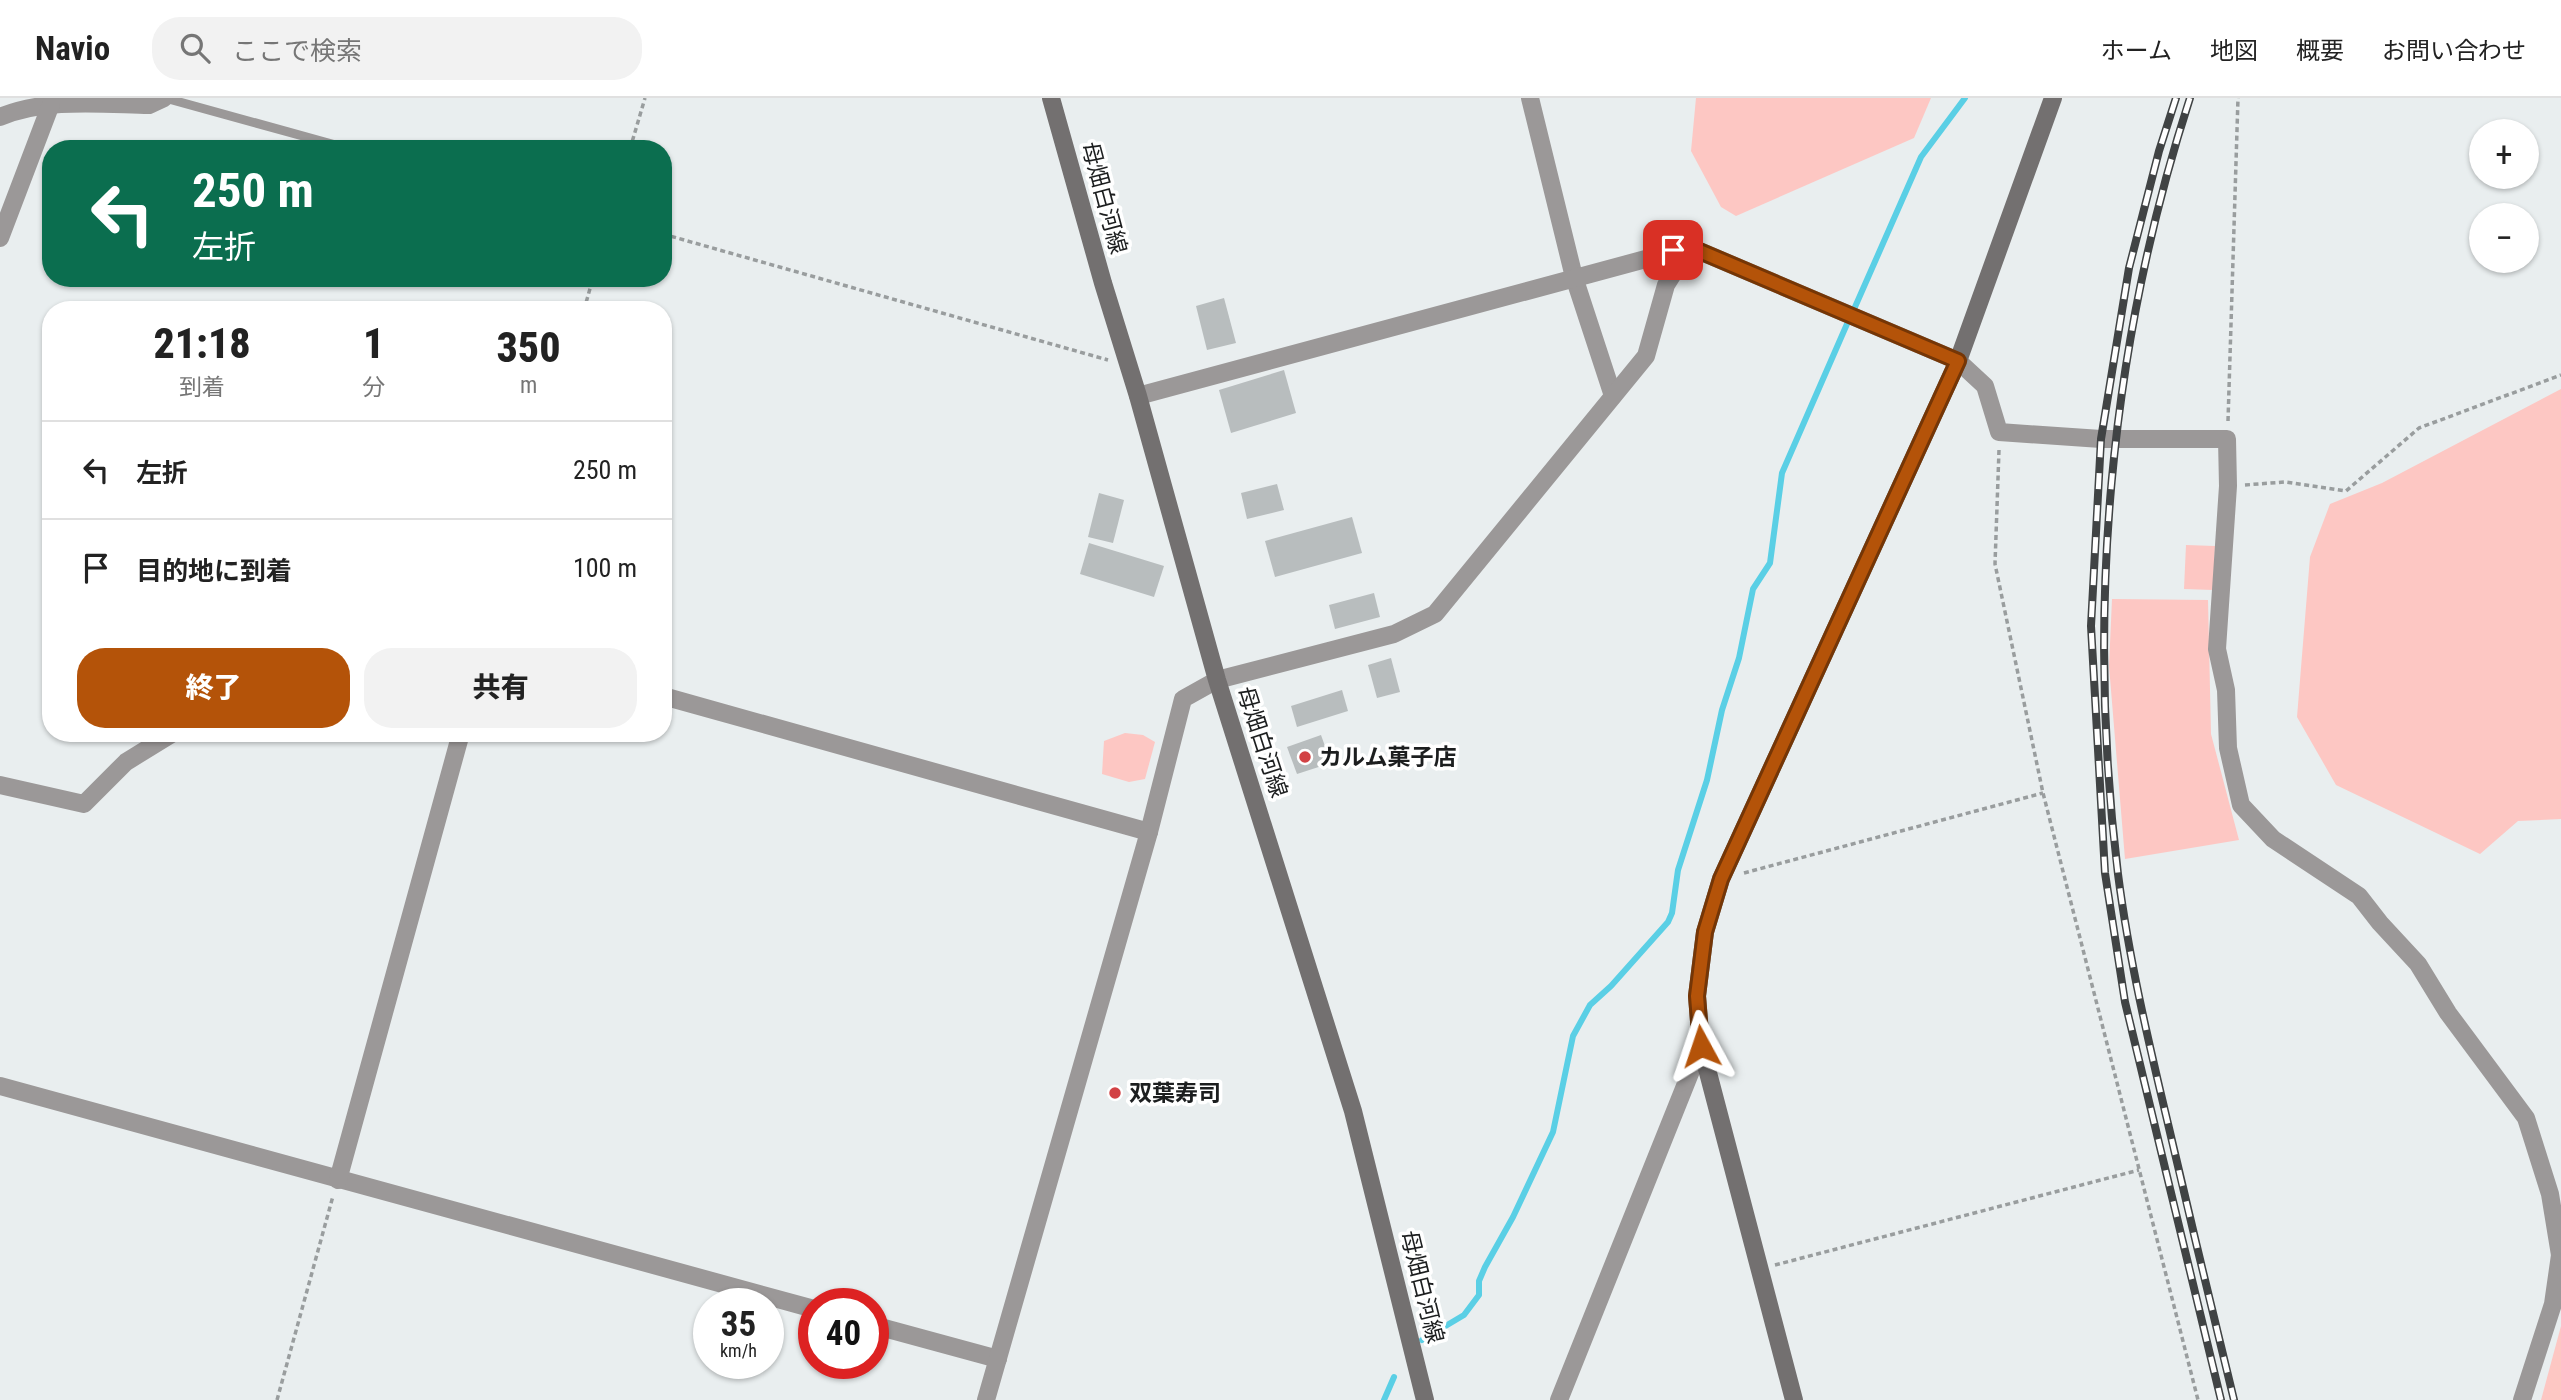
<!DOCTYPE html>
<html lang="ja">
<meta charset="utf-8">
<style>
:root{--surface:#fff;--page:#f2f2f2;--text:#222;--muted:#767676;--line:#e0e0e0;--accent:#b45309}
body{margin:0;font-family:"Roboto Condensed","Noto Sans JP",sans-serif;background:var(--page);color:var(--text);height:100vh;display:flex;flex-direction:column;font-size:26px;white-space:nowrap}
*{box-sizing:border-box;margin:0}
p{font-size:23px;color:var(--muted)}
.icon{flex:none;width:38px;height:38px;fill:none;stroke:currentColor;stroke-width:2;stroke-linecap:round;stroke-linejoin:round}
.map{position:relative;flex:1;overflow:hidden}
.drawer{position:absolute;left:42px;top:203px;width:630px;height:441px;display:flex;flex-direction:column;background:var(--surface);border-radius:28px;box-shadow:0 2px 5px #0004}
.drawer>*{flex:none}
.hud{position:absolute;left:42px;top:42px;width:630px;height:147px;border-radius:28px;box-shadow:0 2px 5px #0004;background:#0b6e4f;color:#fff;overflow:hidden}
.controls{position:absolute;left:2469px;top:21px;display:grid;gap:14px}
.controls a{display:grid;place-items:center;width:70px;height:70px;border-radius:50%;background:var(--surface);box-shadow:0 2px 5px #0004;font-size:35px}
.speed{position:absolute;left:693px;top:1190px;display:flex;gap:14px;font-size:35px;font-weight:700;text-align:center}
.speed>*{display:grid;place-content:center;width:91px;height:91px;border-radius:50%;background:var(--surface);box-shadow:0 2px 5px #0004;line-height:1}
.speed small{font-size:18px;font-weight:400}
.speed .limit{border:10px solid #d22;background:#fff;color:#111}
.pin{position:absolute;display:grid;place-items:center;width:60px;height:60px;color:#fff;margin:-30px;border-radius:14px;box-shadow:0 4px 10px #0006}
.me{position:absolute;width:77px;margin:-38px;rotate:355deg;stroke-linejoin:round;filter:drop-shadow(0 0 5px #0008)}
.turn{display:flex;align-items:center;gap:24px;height:147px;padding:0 35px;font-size:32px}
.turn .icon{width:91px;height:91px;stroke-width:2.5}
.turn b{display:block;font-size:49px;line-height:60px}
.eta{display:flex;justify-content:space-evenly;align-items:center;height:119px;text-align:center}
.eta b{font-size:42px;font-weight:800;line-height:49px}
.cta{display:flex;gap:14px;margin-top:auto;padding:14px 35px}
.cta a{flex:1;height:80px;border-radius:28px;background:var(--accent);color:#fff;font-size:28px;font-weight:800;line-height:80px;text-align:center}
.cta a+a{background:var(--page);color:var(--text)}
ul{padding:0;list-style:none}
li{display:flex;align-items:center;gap:21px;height:98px;padding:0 35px;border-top:2px solid var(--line)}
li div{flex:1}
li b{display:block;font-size:26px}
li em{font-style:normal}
header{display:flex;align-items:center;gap:42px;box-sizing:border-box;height:98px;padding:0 35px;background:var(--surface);border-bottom:2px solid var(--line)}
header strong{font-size:33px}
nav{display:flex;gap:38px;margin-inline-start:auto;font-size:24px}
.search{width:490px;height:63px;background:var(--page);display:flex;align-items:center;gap:18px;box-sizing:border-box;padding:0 24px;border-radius:28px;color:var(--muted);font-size:26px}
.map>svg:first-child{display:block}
.green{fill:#fdc7c3}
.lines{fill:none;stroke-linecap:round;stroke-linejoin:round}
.stream{stroke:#5acfe5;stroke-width:6}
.building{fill:#b8bdbe}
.path{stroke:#999d9e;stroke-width:3.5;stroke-dasharray:5 3.5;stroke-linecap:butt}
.lane{stroke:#9b9898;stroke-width:9}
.street{stroke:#9b9898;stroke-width:18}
.secondary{stroke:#737070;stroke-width:18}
.rail-casing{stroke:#404344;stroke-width:8}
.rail{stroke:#fff;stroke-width:5;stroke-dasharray:16;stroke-linecap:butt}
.route-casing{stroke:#753606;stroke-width:18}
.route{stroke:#b45309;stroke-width:12}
.poi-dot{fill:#d24245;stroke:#fff;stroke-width:2.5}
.labels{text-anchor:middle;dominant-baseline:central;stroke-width:7;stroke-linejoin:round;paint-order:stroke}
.street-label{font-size:23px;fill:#1c1e1f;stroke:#fff}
.poi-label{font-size:23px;font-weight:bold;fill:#1c1e1f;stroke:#fff;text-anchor:start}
</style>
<header>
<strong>Navio</strong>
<div class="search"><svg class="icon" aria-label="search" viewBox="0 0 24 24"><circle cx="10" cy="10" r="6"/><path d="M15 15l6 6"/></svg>ここで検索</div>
<nav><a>ホーム</a><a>地図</a><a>概要</a><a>お問い合わせ</a></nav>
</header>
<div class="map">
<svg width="2561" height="1302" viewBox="0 0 2561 1302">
<rect width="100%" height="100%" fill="#e9eeef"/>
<g class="green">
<path d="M1696,0h235l-17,40 -178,78 -15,-9 -30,-56z"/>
<path d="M2561,291v430l-43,2 -38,33 -144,-69 -39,-68 13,-160 20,-53 52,-21z"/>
<path d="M2186,447l29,1 -2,44 -29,-1z"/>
<path d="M2112,501l96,1 3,134 28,106 -114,19 -16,-193z"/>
<path d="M1125,635l18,2 12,7 -10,37 -16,3 -27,-8 2,-33z"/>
<path d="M2561,1228v74h-20z"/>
</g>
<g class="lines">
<g class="stream">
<path d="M1855,209l66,-150 44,-59"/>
<path d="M1422,1242l42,-25 15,-20v-14l6,-14 28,-50 40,-85 20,-96 17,-31 21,-19 57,-64 4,-9 6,-43 29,-90 15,-70 17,-52 14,-69 17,-26 12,-90 65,-149"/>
<path d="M1384,1302l10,-23"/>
</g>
</g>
<g class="building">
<path d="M1224,200l12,45 -29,7 -11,-44z"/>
<path d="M1284,272l12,43 -65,20 -12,-43z"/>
<path d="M1277,386l7,26 -37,9 -6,-26z"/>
<path d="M1099,395l25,7 -11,43 -25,-6z"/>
<path d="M1352,419l10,36 -87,24 -10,-36z"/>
<path d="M1089,445l75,23 -10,31 -74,-23z"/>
<path d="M1374,495l6,24 -45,12 -6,-24z"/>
<path d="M1391,560l9,34 -23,6 -9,-33z"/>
<path d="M1342,592l6,21 -51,16 -6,-21z"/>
<path d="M1321,637l10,28 -34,11 -10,-27z"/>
</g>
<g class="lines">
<g class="path">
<path d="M630,51l15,-51"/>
<path d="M663,136l445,126"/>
<path d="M584,212l9,-32"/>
<path d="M2228,323l10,-323"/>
<path d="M1999,352l-4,114 48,229 155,607"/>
<path d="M2245,387l40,-3 61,9 73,-63 142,-53"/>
<path d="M1744,775l299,-80"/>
<path d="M1775,1167l364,-95"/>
<path d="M277,1302l56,-204"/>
</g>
<path class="lane" d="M165,0l185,51"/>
<g class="street">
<path d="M1530,0l44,179 39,119"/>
<path d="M0,19c45,-19 100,-13 149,-12l15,-7"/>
<path d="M0,140l51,-134"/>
<path d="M1138,298l552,-149 268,114 27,25 14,46 102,7h126l1,47 -11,163 9,41 2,58 13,57 32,34 86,57 21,27 38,41 30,49 78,105 24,76 10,61 -7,49 -31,96"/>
<path d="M663,598l486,136"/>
<path d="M0,687l84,19 42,-42 47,-29"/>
<path d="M0,988l814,223"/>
<path d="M338,1082l123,-447"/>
<path d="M873,1227l125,34"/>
<path d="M986,1302l163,-568 34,-133 34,-19 177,-46 41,-20 211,-258 20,-71 24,-38"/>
<path d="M1559,1302l142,-354"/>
</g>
<g class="secondary">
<path d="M1051,0l52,185 35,113 79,284 136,431 72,289"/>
<path d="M1794,1302l-93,-354 -4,-50 8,-64 16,-53 237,-518 95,-263"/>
</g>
<defs>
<g id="rail">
<path d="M2176,0l-17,53 -30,117 -28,171 -10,187 14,247 20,129 96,398"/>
<path d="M2190,0c-81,249 -104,516 -72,776 11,86 31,170 51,254 21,91 43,181 65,272"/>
</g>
</defs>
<use href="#rail" class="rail-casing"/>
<use href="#rail" class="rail"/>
</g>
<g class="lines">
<defs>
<path id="route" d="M1673,152l17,-3 268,114 -237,518 -16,53 -8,64 4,50"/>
</defs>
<use href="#route" class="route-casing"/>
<use href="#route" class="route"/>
</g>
<g class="poi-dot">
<circle cx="1305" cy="659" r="7"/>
<circle cx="1115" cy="995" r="7"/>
</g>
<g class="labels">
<g class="street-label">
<text transform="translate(1104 100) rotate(75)">母畑白河線</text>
<text transform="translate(1262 644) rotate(72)">母畑白河線</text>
<text transform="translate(1422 1189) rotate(76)">母畑白河線</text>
</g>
<g class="poi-label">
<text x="1319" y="659">カルム菓子店</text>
<text x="1129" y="995">双葉寿司</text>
</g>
</g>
</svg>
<div class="controls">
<a>+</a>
<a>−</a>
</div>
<div class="speed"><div>35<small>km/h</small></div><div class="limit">40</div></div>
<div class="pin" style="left:1673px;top:152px;background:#d93025"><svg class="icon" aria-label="arrive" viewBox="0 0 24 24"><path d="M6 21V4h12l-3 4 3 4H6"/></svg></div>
<svg class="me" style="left:1701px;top:948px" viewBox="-20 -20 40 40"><path d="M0-17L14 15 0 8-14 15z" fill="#b45309" stroke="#fff" stroke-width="4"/></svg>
<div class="hud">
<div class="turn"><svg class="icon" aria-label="left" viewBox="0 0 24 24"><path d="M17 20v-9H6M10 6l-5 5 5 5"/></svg><div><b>250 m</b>左折</div></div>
</div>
<section class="drawer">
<div class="eta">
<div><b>21:18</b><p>到着</p></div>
<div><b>1</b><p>分</p></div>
<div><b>350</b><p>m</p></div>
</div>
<ul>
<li><svg class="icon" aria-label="left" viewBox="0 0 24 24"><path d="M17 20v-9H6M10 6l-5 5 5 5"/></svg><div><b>左折</b></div><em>250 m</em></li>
<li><svg class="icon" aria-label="arrive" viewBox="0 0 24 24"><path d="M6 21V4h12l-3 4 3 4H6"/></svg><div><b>目的地に到着</b></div><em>100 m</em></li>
</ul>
<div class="cta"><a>終了</a><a>共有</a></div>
</section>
</div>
